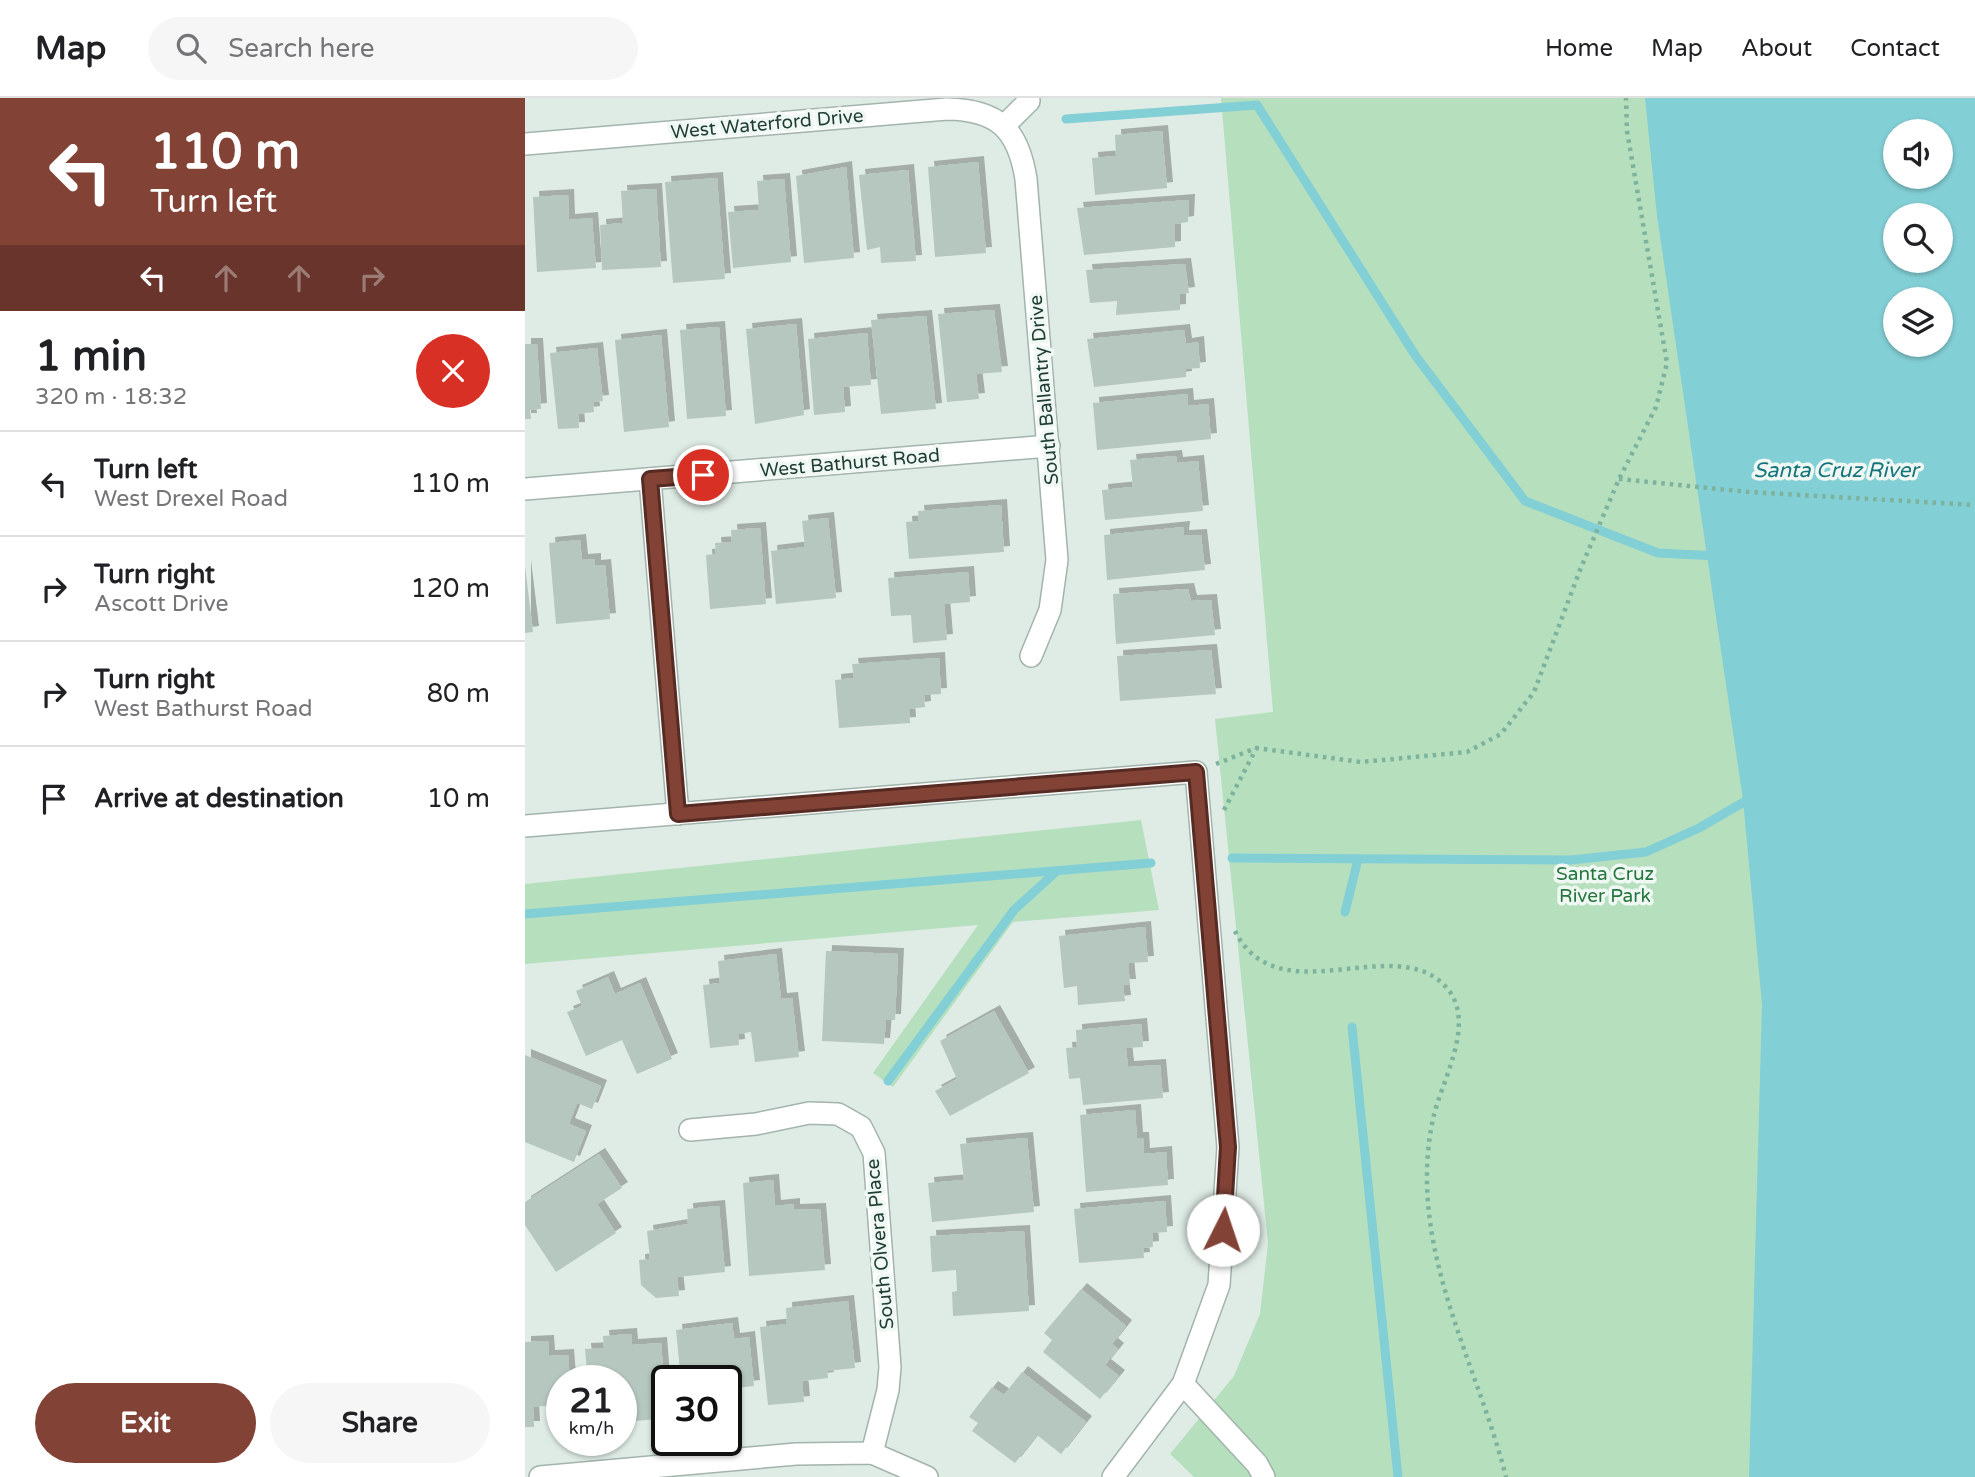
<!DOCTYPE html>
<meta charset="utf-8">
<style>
:root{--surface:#fff;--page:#f6f6f6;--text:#202124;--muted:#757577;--line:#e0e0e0;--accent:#834236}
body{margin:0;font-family:"Varela Round",sans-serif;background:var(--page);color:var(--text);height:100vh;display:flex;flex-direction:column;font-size:26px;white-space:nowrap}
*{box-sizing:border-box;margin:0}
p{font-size:23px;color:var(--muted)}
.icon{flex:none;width:38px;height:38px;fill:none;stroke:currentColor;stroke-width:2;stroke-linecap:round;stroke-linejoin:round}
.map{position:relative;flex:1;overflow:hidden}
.details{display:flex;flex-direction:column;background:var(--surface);width:525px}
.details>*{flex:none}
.banner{background:#834236;color:#fff;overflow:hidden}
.fabs{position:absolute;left:1358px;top:21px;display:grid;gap:14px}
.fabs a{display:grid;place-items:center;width:70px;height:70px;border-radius:50%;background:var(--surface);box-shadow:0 2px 5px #0004;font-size:35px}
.speed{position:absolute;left:21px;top:1267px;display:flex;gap:14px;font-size:35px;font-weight:700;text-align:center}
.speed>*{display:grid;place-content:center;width:91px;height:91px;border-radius:50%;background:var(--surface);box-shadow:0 2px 5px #0004;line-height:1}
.speed small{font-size:18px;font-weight:400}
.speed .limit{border:4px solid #111;border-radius:10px;background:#fff;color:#111}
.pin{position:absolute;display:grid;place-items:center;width:60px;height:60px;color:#fff;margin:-30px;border:4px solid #fff;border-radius:50%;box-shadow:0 2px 7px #0007}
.me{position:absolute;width:77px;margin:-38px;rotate:4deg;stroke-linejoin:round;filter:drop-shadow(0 0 5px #0008)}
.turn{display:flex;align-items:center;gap:24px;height:147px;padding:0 35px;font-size:32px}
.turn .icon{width:91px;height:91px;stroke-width:2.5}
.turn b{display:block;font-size:49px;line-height:60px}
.lanes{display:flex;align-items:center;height:66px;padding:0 35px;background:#0003;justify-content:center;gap:35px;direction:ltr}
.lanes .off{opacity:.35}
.round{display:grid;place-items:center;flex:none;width:74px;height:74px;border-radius:37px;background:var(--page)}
.head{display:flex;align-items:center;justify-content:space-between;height:119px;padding:0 35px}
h1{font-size:42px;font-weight:700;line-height:52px}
.primary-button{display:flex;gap:14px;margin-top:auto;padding:14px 35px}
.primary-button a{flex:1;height:80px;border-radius:42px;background:var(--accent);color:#fff;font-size:28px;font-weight:700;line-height:80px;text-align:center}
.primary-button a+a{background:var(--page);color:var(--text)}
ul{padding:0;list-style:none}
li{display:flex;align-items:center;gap:21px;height:105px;padding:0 35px;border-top:2px solid var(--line)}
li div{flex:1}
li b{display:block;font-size:26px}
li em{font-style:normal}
header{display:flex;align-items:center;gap:42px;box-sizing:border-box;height:98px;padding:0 35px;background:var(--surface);border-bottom:2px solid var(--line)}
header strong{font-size:33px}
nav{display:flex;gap:38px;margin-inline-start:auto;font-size:24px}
.search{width:490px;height:63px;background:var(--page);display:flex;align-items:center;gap:18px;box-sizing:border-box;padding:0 24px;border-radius:38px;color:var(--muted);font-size:26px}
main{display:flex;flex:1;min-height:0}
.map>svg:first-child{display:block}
.green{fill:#b6dfbe;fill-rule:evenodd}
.water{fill:#83cfd6;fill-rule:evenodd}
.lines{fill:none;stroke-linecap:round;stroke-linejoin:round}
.stream{stroke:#83cfd6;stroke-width:9}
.building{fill:#b5c7be;filter:url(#shadow)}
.minor-casing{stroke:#a2b4ac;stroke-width:24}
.path{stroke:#7db29d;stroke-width:4.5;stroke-dasharray:3.5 5;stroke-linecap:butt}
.minor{stroke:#fff;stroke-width:21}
.route-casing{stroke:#552b23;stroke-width:18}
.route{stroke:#834236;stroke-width:12}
.labels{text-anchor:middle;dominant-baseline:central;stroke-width:7;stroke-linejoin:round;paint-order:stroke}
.street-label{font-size:19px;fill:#1f3d33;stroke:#f0f8f3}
.park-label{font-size:19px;fill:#26773f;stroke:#f0f8f3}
.water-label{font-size:21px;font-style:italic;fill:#15747d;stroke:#f0f8f3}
</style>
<header>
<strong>Map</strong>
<div class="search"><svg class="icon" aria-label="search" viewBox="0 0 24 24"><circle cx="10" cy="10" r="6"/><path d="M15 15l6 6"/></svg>Search here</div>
<nav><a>Home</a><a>Map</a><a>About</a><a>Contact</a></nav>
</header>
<main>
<section class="details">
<div class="banner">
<div class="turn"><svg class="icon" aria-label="left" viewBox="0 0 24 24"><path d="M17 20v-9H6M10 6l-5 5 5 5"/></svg><div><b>110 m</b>Turn left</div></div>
<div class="lanes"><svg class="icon" aria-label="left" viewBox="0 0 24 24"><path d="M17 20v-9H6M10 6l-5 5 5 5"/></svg><svg class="icon off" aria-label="ahead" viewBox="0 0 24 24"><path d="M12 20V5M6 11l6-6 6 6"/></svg><svg class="icon off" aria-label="ahead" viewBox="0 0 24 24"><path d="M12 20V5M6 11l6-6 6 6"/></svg><svg class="icon off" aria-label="right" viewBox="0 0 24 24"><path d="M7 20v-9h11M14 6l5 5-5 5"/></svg></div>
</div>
<div class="head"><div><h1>1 min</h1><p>320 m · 18:32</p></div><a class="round" style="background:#d93025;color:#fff"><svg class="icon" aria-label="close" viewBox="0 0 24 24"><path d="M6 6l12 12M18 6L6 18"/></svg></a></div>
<ul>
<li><svg class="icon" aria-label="left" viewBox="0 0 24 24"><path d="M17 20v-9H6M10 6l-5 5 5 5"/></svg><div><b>Turn left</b><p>West Drexel Road</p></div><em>110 m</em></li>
<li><svg class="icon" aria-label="right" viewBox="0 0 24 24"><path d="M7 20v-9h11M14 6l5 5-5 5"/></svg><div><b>Turn right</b><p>Ascott Drive</p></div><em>120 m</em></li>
<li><svg class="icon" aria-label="right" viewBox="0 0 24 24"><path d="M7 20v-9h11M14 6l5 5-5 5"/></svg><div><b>Turn right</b><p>West Bathurst Road</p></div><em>80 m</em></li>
<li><svg class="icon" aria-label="arrive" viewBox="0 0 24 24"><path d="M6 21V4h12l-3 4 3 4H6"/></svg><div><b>Arrive at destination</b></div><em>10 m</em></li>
</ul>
<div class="primary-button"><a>Exit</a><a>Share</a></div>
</section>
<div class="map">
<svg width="1450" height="1379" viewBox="0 0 1450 1379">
<defs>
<filter id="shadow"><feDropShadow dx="6" dy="-6" stdDeviation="0" flood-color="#0004"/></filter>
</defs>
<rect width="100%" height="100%" fill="#dfece5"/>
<g class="green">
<path d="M696,0h754v1379h-781l-24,-23 64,-78 26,-62 8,-71 -53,-524 58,-7zM1370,33h46v46h-46zM1370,117h46v46h-46zM1370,201h46v46h-46z"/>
<path d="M616,722l18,90 -146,12 -120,165 -20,-14 105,-148 -453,39v-80z"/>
</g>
<path class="water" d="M1120,0h330v1379h-226l13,-473 -19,-204 -86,-584zM1370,33h46v46h-46zM1370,117h46v46h-46zM1370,201h46v46h-46z"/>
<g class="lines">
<g class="stream">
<path d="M541,21l191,-14 158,250 110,146 133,52 60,3"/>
<path d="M707,760l339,2 75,-8 53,-24 52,-30"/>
<path d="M820,814l13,-53"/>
<path d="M0,816l626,-51"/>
<path d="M827,929l46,450"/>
<path d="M363,983l126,-171 43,-39"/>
</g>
</g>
<g class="building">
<path d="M637,33l5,57 -72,7 -3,-37 24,-2 -1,-21z"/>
<path d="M453,64l8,91 -51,4 -7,-90z"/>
<path d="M321,69l8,91 -50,5 -8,-87z"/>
<path d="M383,72l8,91 -35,2 -1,-16 -13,3 -8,-75z"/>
<path d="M192,80l8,101 -52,4 -8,-101z"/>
<path d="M259,81l7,83 -58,6 -5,-56 31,-2 -2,-29z"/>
<path d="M131,91l5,78 -59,3 -2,-45 23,-2 -2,-32z"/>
<path d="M43,97l1,25 23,-2 4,50 -59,4 -4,-75z"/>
<path d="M664,102l-1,22 -13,2v23l-91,8 -7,-47z"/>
<path d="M660,166l4,29 -9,1v16l-64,5 1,-14 -27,2 -4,-33z"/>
<path d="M469,212l8,62 -26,2 3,25 -32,3 -9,-88z"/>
<path d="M401,218l10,93 -55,5 -10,-94z"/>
<path d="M271,226l8,91 -49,9 -9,-95z"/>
<path d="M194,229l7,89 -39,3 -7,-89z"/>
<path d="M659,232l2,14 12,-2 2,26 -14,1v8l-92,10 -7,-48z"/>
<path d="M342,235l4,52 -28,2 2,25 -31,3 -6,-76z"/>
<path d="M136,237l8,92 -45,5 -9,-92z"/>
<path d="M0,246h12l4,65 -11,1 1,9h-6z"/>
<path d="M72,250l6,53 -10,1 1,10 -16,2 1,14 -21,1 -8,-76z"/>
<path d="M662,296l1,12 20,-2 3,35 -114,11 -4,-47z"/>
<path d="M651,358l1,7 21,-2 5,50 -98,9 -3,-30 31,-3 -3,-27z"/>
<path d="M476,407l3,47 -95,7 -3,-37 13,-1 -1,-10z"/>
<path d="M303,420l8,80 -60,6 -5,-53 34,-4 -3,-26z"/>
<path d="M659,429l-1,9 18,-1 4,35 -98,10 -3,-45z"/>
<path d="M235,430l6,76 -56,5 -4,-54 10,-1 -1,-11 17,-1 -1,-12z"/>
<path d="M55,442l2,20 13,-1v7l10,-1 5,54 -54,5 -7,-81z"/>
<path d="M0,468l8,66 -8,1z"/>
<path d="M443,474l2,30 -26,2 3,36 -34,3 -2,-28 -20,1 -3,-38z"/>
<path d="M663,491l3,12 20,-1 4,35 -99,9 -3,-50z"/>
<path d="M686,552l5,44 -96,7 -3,-45z"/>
<path d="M414,560l2,36 -17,1 1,12 -16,2 1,14 -71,5 -4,-48 19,-2 -2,-14z"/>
<path d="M620,829l3,35 -20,1 2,22h-7l2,16 -47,4 -1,-19 -13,2 -5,-52z"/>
<path d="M301,853l72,3 -3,66h-9l-2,24 -62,-3z"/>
<path d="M251,856l5,45 11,-1 7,59 -44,5 -4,-30 -13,2 1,11 -29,3 -7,-63 17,-2 -2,-22z"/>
<path d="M83,879l7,17 25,-11 32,76 -35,15 -15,-34 -36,16 -19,-44 15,-6 -6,-15z"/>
<path d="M469,913l35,62 -79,43 -15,-25 22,-12 -17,-38z"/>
<path d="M616,926l2,23 -17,1 2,19 32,-2 3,33 -80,7 -3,-27 -11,1 -3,-31 11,-1 -1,-17z"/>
<path d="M0,957l76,31 -9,23 -15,-6 -8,21 17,7 -12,31 -49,-20z"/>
<path d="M610,1012l2,28h6l1,16 22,-2 2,33 -82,7 -6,-77z"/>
<path d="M502,1040l7,74 -102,10 -4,-39 36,-3 -4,-36z"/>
<path d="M74,1056l23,34 -25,16 19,29 -60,39 -31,-47v-23z"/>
<path d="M248,1082l2,26 19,-2v6l26,-1 5,61 -76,6 -6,-93z"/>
<path d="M640,1103l2,31 -15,1 1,14 -10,1 1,10 -65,5 -5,-54z"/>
<path d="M194,1108l6,66 -48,5 2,19 -23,2 -15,-13 -2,-25 11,-1 -3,-28 41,-7 -1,-15z"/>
<path d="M499,1133l5,80 -76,5 -1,-24 5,-1 -1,-21 -24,2 -2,-36z"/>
<path d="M556,1191l45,37 -14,18 6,5 -13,16 14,11 -19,23 -57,-47 9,-12 -8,-7z"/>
<path d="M323,1203l7,67 -28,3 1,7 -26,3 2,21 -36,3 -8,-78 27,-3 -1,-16z"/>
<path d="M207,1225l2,16 15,-2 5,49 -28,3v-8h-45l-5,-51z"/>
<path d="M106,1236l1,11 29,-2 6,75 -31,3 -2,-17 -13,1v-24h-33l-3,-32 19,-1 -1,-12z"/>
<path d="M23,1243l1,15 19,-1 2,26h-8v18h-6v6l-23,2 1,20h-9v-85z"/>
<path d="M497,1274l64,50 -25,32 -24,-19 -22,28 -43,-32 6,-8 -9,-6 23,-30 12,8z"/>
</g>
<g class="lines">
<defs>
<g id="minor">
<path d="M479,28l25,-25"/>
<path d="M0,46l422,-35c51,1 71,20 79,70l31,381 -7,50 -19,46"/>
<path d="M125,381l28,335"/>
<path d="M0,391l524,-43"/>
<path d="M0,728l671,-54 32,375 -9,138 -36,99 -70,93"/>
<path d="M165,1032l66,-6 53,-11 29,1 23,13 13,26 16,214 -2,23 -16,63"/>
<path d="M658,1286l74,80 7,13"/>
<path d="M15,1379l256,-23 76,-1 55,24"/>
</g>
</defs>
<use href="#minor" class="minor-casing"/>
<g class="path">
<path d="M1094,381l130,13 226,13"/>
<path d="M691,666l40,-16 105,14 106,-10 34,-18 33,-42 46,-122 39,-91 37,-72 11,-44 -40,-232 -1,-33"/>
<path d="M699,712l32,-61"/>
<path d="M710,833c43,86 160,-1 211,56 32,35 -5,94 -13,132 -27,126 43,240 73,358"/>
</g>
<use href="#minor" class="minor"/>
</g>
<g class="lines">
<defs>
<path id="route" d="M178,377l-53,4 28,335 518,-42 32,375 -5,83"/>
</defs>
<use href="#route" class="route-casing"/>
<use href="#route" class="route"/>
</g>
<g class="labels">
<g class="street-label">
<text transform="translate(242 26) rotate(-5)">West Waterford Drive</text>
<text transform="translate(519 292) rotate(-95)">South Ballantry Drive</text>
<text transform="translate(325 365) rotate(-5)">West Bathurst Road</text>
<text transform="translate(355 1146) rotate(-95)">South Olvera Place</text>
</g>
<g class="park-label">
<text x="1080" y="776">Santa Cruz<tspan x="1080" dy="22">River Park</tspan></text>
</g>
<g class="water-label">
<text x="1311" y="372">Santa Cruz River</text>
</g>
</g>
</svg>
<div class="fabs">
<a><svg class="icon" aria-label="sound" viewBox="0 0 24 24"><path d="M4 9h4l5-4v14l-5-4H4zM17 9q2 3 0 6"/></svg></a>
<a><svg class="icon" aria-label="search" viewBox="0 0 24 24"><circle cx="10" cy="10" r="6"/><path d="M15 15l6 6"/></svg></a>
<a><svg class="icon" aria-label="layers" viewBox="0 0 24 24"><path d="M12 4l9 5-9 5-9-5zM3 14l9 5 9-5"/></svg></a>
</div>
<div class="speed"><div>21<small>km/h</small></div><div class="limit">30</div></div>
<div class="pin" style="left:178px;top:377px;background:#d93025"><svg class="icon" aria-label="arrive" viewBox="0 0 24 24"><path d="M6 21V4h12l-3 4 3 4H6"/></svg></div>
<svg class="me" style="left:698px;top:1132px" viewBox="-20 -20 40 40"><circle r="19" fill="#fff"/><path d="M0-13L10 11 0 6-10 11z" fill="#834236"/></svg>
</div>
</main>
